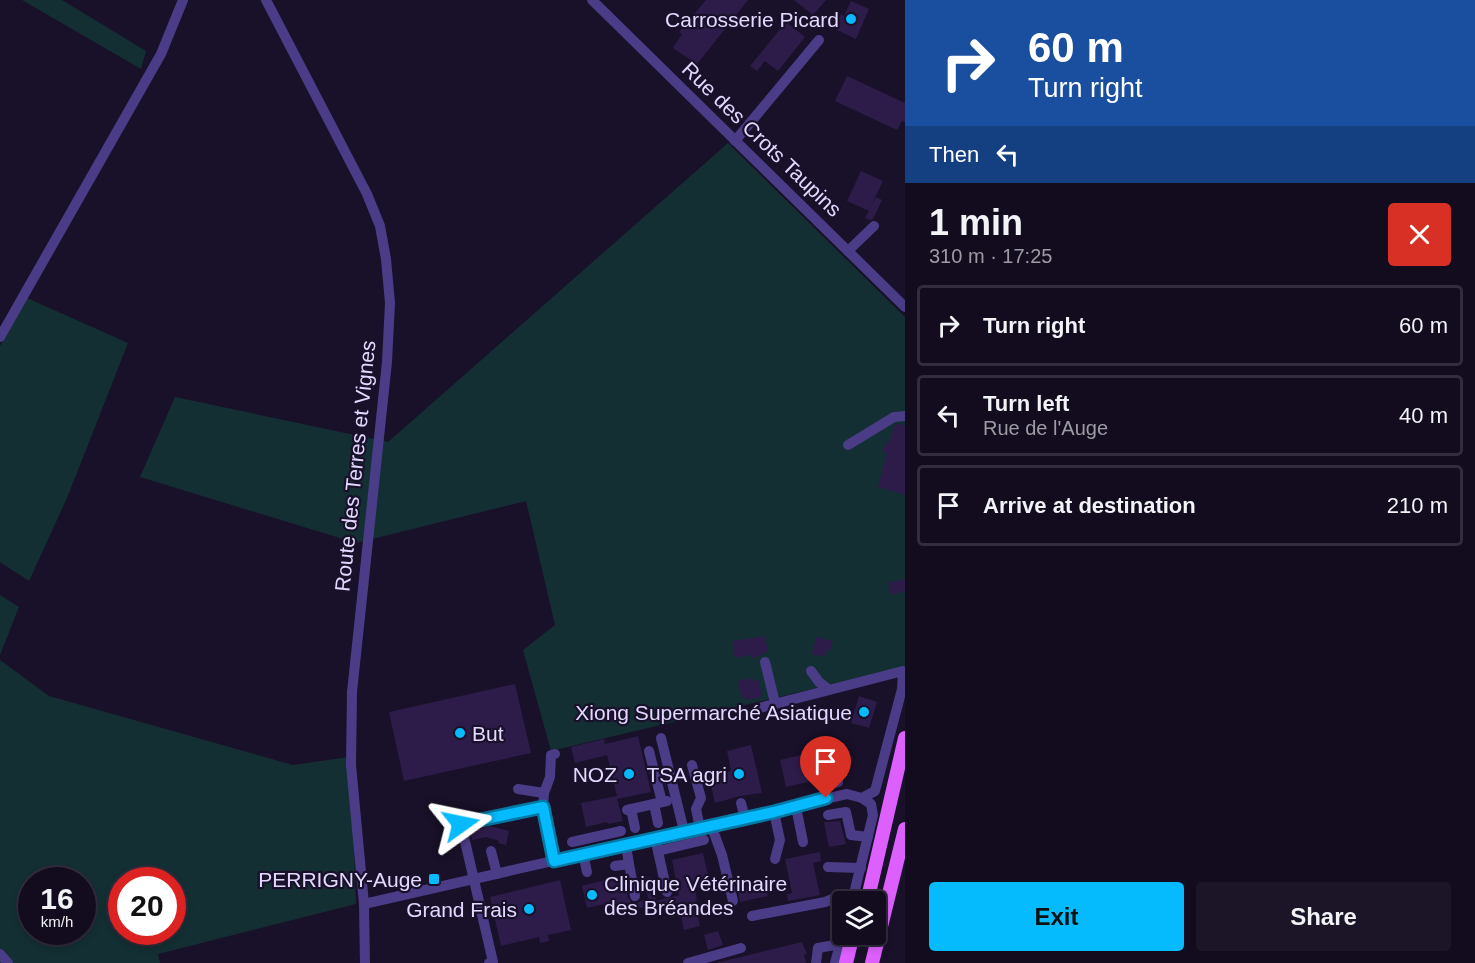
<!DOCTYPE html>
<meta charset="utf-8">
<style>
:root{--surface:#130c1f;--page:#1c1528;--text:#f1f3f6;--muted:#9d9ba4;--line:#322c3d;--accent:#05bbfe}
body{margin:0;font-family:Helvetica,sans-serif;background:var(--page);color:var(--text);height:100vh;display:flex;flex-direction:column;font-size:22px;white-space:nowrap}
*{box-sizing:border-box;margin:0}
p{font-size:20px;color:var(--muted)}
.icon{flex:none;width:33px;height:33px;fill:none;stroke:currentColor;stroke-width:2;stroke-linecap:round;stroke-linejoin:round}
.map{position:relative;flex:1;overflow:hidden}
.panel{display:flex;flex-direction:column;background:var(--surface);width:570px}
.panel>*{flex:none}
.hud{background:#1a4fa0;color:#fff;overflow:hidden}
.tools{position:absolute;left:832px;top:891px;display:grid;gap:12px}
.tools a{display:grid;place-items:center;width:54px;height:54px;border-radius:6px;background:var(--surface);box-shadow:0 3px 9px #0003,0 0 0 2px var(--line);font-size:30px}
.speed{position:absolute;left:18px;top:867px;display:flex;gap:12px;font-size:30px;font-weight:700;text-align:center}
.speed>*{display:grid;place-content:center;width:78px;height:78px;border-radius:50%;background:var(--surface);box-shadow:0 3px 9px #0003,0 0 0 2px var(--line);line-height:1}
.speed small{font-size:15px;font-weight:400}
.speed .limit{border:9px solid #d22;background:#fff;color:#111}
.pin{position:absolute;display:grid;place-items:center;width:51px;height:51px;color:#fff;margin:-62px -26px;border-radius:50% 50% 50% 0;rotate:-45deg;box-shadow:0 0 6px #0007}
.pin .icon{rotate:45deg}
.me{position:absolute;width:66px;margin:-33px;rotate:78deg;stroke-linejoin:round;filter:drop-shadow(0 0 4px #0008)}
.turn{display:flex;align-items:center;gap:21px;height:126px;padding:0 24px;font-size:27px}
.turn .icon{width:78px;height:78px;stroke-width:2.5}
.turn b{display:block;font-size:42px;line-height:51px}
.then{display:flex;align-items:center;height:57px;padding:0 24px;background:#0003;gap:12px;font-size:22px}
.round{display:grid;place-items:center;flex:none;width:63px;height:63px;border-radius:6px;background:var(--page)}
.overview{display:flex;align-items:center;justify-content:space-between;height:102px;padding:0 24px}
h1{font-size:36px;font-weight:700;line-height:45px}
.action{display:flex;gap:12px;margin-top:auto;padding:12px 24px}
.action a{flex:1;height:69px;border-radius:6px;background:var(--accent);color:#111;font-size:24px;font-weight:700;line-height:69px;text-align:center}
.action a+a{background:var(--page);color:var(--text)}
ul{padding:0;list-style:none}
li{display:flex;align-items:center;gap:18px;height:81px;margin:0 12px 9px;padding:0 12px;border:3px solid var(--line);border-radius:6px}
li div{flex:1}
li b{display:block;font-size:22px}
li em{font-style:normal}
main{display:flex;flex:1;min-height:0}
.map>svg:first-child{display:block}
.green{fill:#132f33;fill-rule:evenodd}
.building{fill:#2d1c4a}
.lines{fill:none;stroke-linecap:round;stroke-linejoin:round}
.minor{stroke:#4b3c87;stroke-width:10}
.major{stroke:#dd60fe;stroke-width:14}
.route-casing{stroke:#037aa5;stroke-width:15}
.route{stroke:#05bbfe;stroke-width:10}
.poi-dot{fill:#05bbfe;stroke:#191029;stroke-width:2}
.labels{text-anchor:middle;dominant-baseline:central;stroke-width:4.5;stroke-linejoin:round;paint-order:stroke}
.poi-label{font-size:21px;fill:#e3d8ff;stroke:#191029;text-anchor:end}
.street-label{font-size:21px;fill:#e3d8ff;stroke:#191029}
</style>
<main>
<div class="map">
<svg width="905" height="963" viewBox="0 0 905 963">
<rect width="100%" height="100%" fill="#191029"/>
<g class="green">
<path d="M22,0h40l84,51 -5,18z"/>
<path d="M728,143l177,174v350l-354,84 -28,-101 32,-25 -29,-124 -170,42 -216,-66 35,-80 213,45z"/>
<path d="M27,298l101,45 -61,155 -38,83 -29,-19v-216z"/>
<path d="M0,595l19,12 -19,48z"/>
<path d="M0,660l49,36 244,69 56,-8 2,8 5,139 -198,50 2,9h-160zM32,880h50v52h-50zM122,880h50v52h-50z"/>
</g>
<g class="building">
<path d="M706,0h42l-51,64 -24,-16 9,-14 -3,-2z"/>
<path d="M794,0h32l-13,15z"/>
<path d="M851,1l18,8 -13,30 -23,-11 8,-14 3,2z"/>
<path d="M786,22l19,15 -27,34 -13,-10 -8,10 -7,-5z"/>
<path d="M847,76l58,27v19l-3,-1 -5,9 -62,-29z"/>
<path d="M861,171l22,10 -14,29 7,-13 6,3 -9,19 -3,1 -5,-2 4,-7 -22,-10z"/>
<path d="M896,424l9,1v70l-27,-8 9,-34 -4,-1 3,-10 3,1 5,-17z"/>
<path d="M905,579v12l-14,4 -3,-12z"/>
<path d="M765,636l3,16 -5,1 -2,3 -9,2 -1,-3 -16,3 -3,-17z"/>
<path d="M816,637l17,4 -3,10 -4,-1 -2,7 -12,-3z"/>
<path d="M752,678l1,3 6,-1 3,17 -16,3 -1,-3h-3l-4,-16z"/>
<path d="M515,684l16,69 -127,28 -15,-69z"/>
<path d="M859,696l18,6 -8,26 -18,-5z"/>
<path d="M638,736l13,56 -34,7 6,22 -15,3 -1,-2 -21,5 -5,-24 36,-7 -10,-41 -32,8 -4,-16 33,-8 1,5z"/>
<path d="M751,745l11,48 -22,3 -25,7 -6,-27 22,-5 -4,-20z"/>
<path d="M819,751l6,27 -39,9 -6,-27z"/>
<path d="M840,821l6,23 -17,3 -5,-25z"/>
<path d="M490,826l19,5 -3,14 -8,-2 1,-2 -13,-4 -14,3 -2,-9z"/>
<path d="M820,852l1,9 -8,2 7,32 -32,6 -1,-7 5,-1 -7,-34z"/>
<path d="M703,853l7,32 -15,3 2,12 -2,1 5,25 -16,4 -5,-25 -28,6 -1,-5 -38,8 -3,-11 -22,5 -5,-22 41,-11 5,22 4,6h5l11,-5 -4,-20 7,-1 5,24 23,-6 -7,-35z"/>
<path d="M764,878l4,18 -28,6 -3,-18z"/>
<path d="M560,880l11,50 -23,5 1,6 -9,2 -1,-6 -38,9 -11,-49z"/>
<path d="M718,931l5,14 -15,5 -4,-15z"/>
<path d="M802,942l5,12 -3,1 2,8h-90z"/>
</g>
<g class="lines">
<g class="minor">
<path d="M266,0l101,194 13,32 6,33 4,44 -3,59 -35,330 -1,73 13,139 1,59"/>
<path d="M592,0l313,307"/>
<path d="M735,141l84,-101"/>
<path d="M848,251l26,-25"/>
<path d="M0,337l161,-283 22,-54"/>
<path d="M848,445l46,-28 11,-1"/>
<path d="M765,662l10,41"/>
<path d="M811,671l8,11 9,7"/>
<path d="M759,708l144,-37 -1,18 -27,102 -13,7"/>
<path d="M661,738l23,93"/>
<path d="M649,751l13,51"/>
<path d="M692,765l9,33 -5,11 4,19"/>
<path d="M518,789l26,4"/>
<path d="M826,798l-2,-12 14,-4 -4,-18"/>
<path d="M741,803l4,15"/>
<path d="M654,804l4,19"/>
<path d="M796,807l7,35"/>
<path d="M631,809l4,19"/>
<path d="M627,810l40,-9"/>
<path d="M774,812l6,28 -5,19"/>
<path d="M828,815l18,-3 5,23 17,2"/>
<path d="M711,825l11,30 11,46"/>
<path d="M655,838l12,54"/>
<path d="M572,842l49,-11"/>
<path d="M491,851l6,23"/>
<path d="M658,851l46,-11"/>
<path d="M583,854l4,18"/>
<path d="M554,861l-11,-54 1,-14 6,-16 1,-22 4,-1"/>
<path d="M629,864l6,32"/>
<path d="M615,866l14,-2 -3,-19"/>
<path d="M828,867l33,1"/>
<path d="M364,904l483,-110 15,4 9,6 2,11 -21,87"/>
<path d="M752,916l73,-14 18,-7 10,1"/>
<path d="M0,954l8,9"/>
<path d="M489,963l4,-1 -32,-138 82,-17"/>
<path d="M688,963l53,-15"/>
<path d="M816,963l2,-15 22,-4"/>
<path d="M835,963l8,-30"/>
</g>
<g class="major">
<path d="M867,902l38,-164"/>
<path d="M846,963l7,-29"/>
<path d="M872,963l33,-134"/>
</g>
</g>
<g class="lines">
<defs>
<path id="route" d="M461,824l82,-17 11,54 220,-49 52,-14"/>
</defs>
<use href="#route" class="route-casing"/>
<use href="#route" class="route"/>
</g>
<g class="poi-dot">
<circle cx="851" cy="19" r="6"/>
<circle cx="864" cy="712" r="6"/>
<circle cx="460" cy="733" r="6"/>
<circle cx="629" cy="774" r="6"/>
<circle cx="739" cy="774" r="6"/>
<rect x="428" y="873" width="12" height="12" rx="3"/>
<circle cx="592" cy="895" r="6"/>
<circle cx="529" cy="909" r="6"/>
</g>
<g class="labels">
<g class="poi-label">
<text x="839" y="19">Carrosserie Picard</text>
<text x="852" y="712">Xiong Supermarché Asiatique</text>
<text x="472" y="733" text-anchor="start">But</text>
<text x="617" y="774">NOZ</text>
<text x="727" y="774">TSA agri</text>
<text x="422" y="879">PERRIGNY-Auge</text>
<text x="604" y="883" text-anchor="start">Clinique Vétérinaire<tspan x="604" dy="24">des Bréandes</tspan></text>
<text x="517" y="909">Grand Frais</text>
</g>
<g class="street-label">
<text transform="translate(762 139) rotate(44)">Rue des Crots Taupins</text>
<text transform="translate(355 466) rotate(-84)">Route des Terres et Vignes</text>
</g>
</g>
</svg>
<div class="tools">
<a><svg class="icon" aria-label="layers" viewBox="0 0 24 24"><path d="M12 4l9 5-9 5-9-5zM3 14l9 5 9-5"/></svg></a>
</div>
<div class="speed"><div>16<small>km/h</small></div><div class="limit">20</div></div>
<div class="pin" style="left:826px;top:798px;background:#d93025"><svg class="icon" aria-label="arrive" viewBox="0 0 24 24"><path d="M6 21V4h12l-3 4 3 4H6"/></svg></div>
<svg class="me" style="left:461px;top:824px" viewBox="-20 -20 40 40"><path d="M0-17L14 15 0 8-14 15z" fill="#05bbfe" stroke="#fff" stroke-width="4"/></svg>
</div>
<section class="panel">
<div class="hud">
<div class="turn"><svg class="icon" aria-label="right" viewBox="0 0 24 24"><path d="M7 20v-9h11M14 6l5 5-5 5"/></svg><div><b>60 m</b>Turn right</div></div>
<div class="then">Then<svg class="icon" aria-label="left" viewBox="0 0 24 24"><path d="M17 20v-9H6M10 6l-5 5 5 5"/></svg></div>
</div>
<div class="overview"><div><h1>1 min</h1><p>310 m · 17:25</p></div><a class="round" style="background:#d93025;color:#fff"><svg class="icon" aria-label="close" viewBox="0 0 24 24"><path d="M6 6l12 12M18 6L6 18"/></svg></a></div>
<ul>
<li><svg class="icon" aria-label="right" viewBox="0 0 24 24"><path d="M7 20v-9h11M14 6l5 5-5 5"/></svg><div><b>Turn right</b></div><em>60 m</em></li>
<li><svg class="icon" aria-label="left" viewBox="0 0 24 24"><path d="M17 20v-9H6M10 6l-5 5 5 5"/></svg><div><b>Turn left</b><p>Rue de l'Auge</p></div><em>40 m</em></li>
<li><svg class="icon" aria-label="arrive" viewBox="0 0 24 24"><path d="M6 21V4h12l-3 4 3 4H6"/></svg><div><b>Arrive at destination</b></div><em>210 m</em></li>
</ul>
<div class="action"><a>Exit</a><a>Share</a></div>
</section>
</main>
